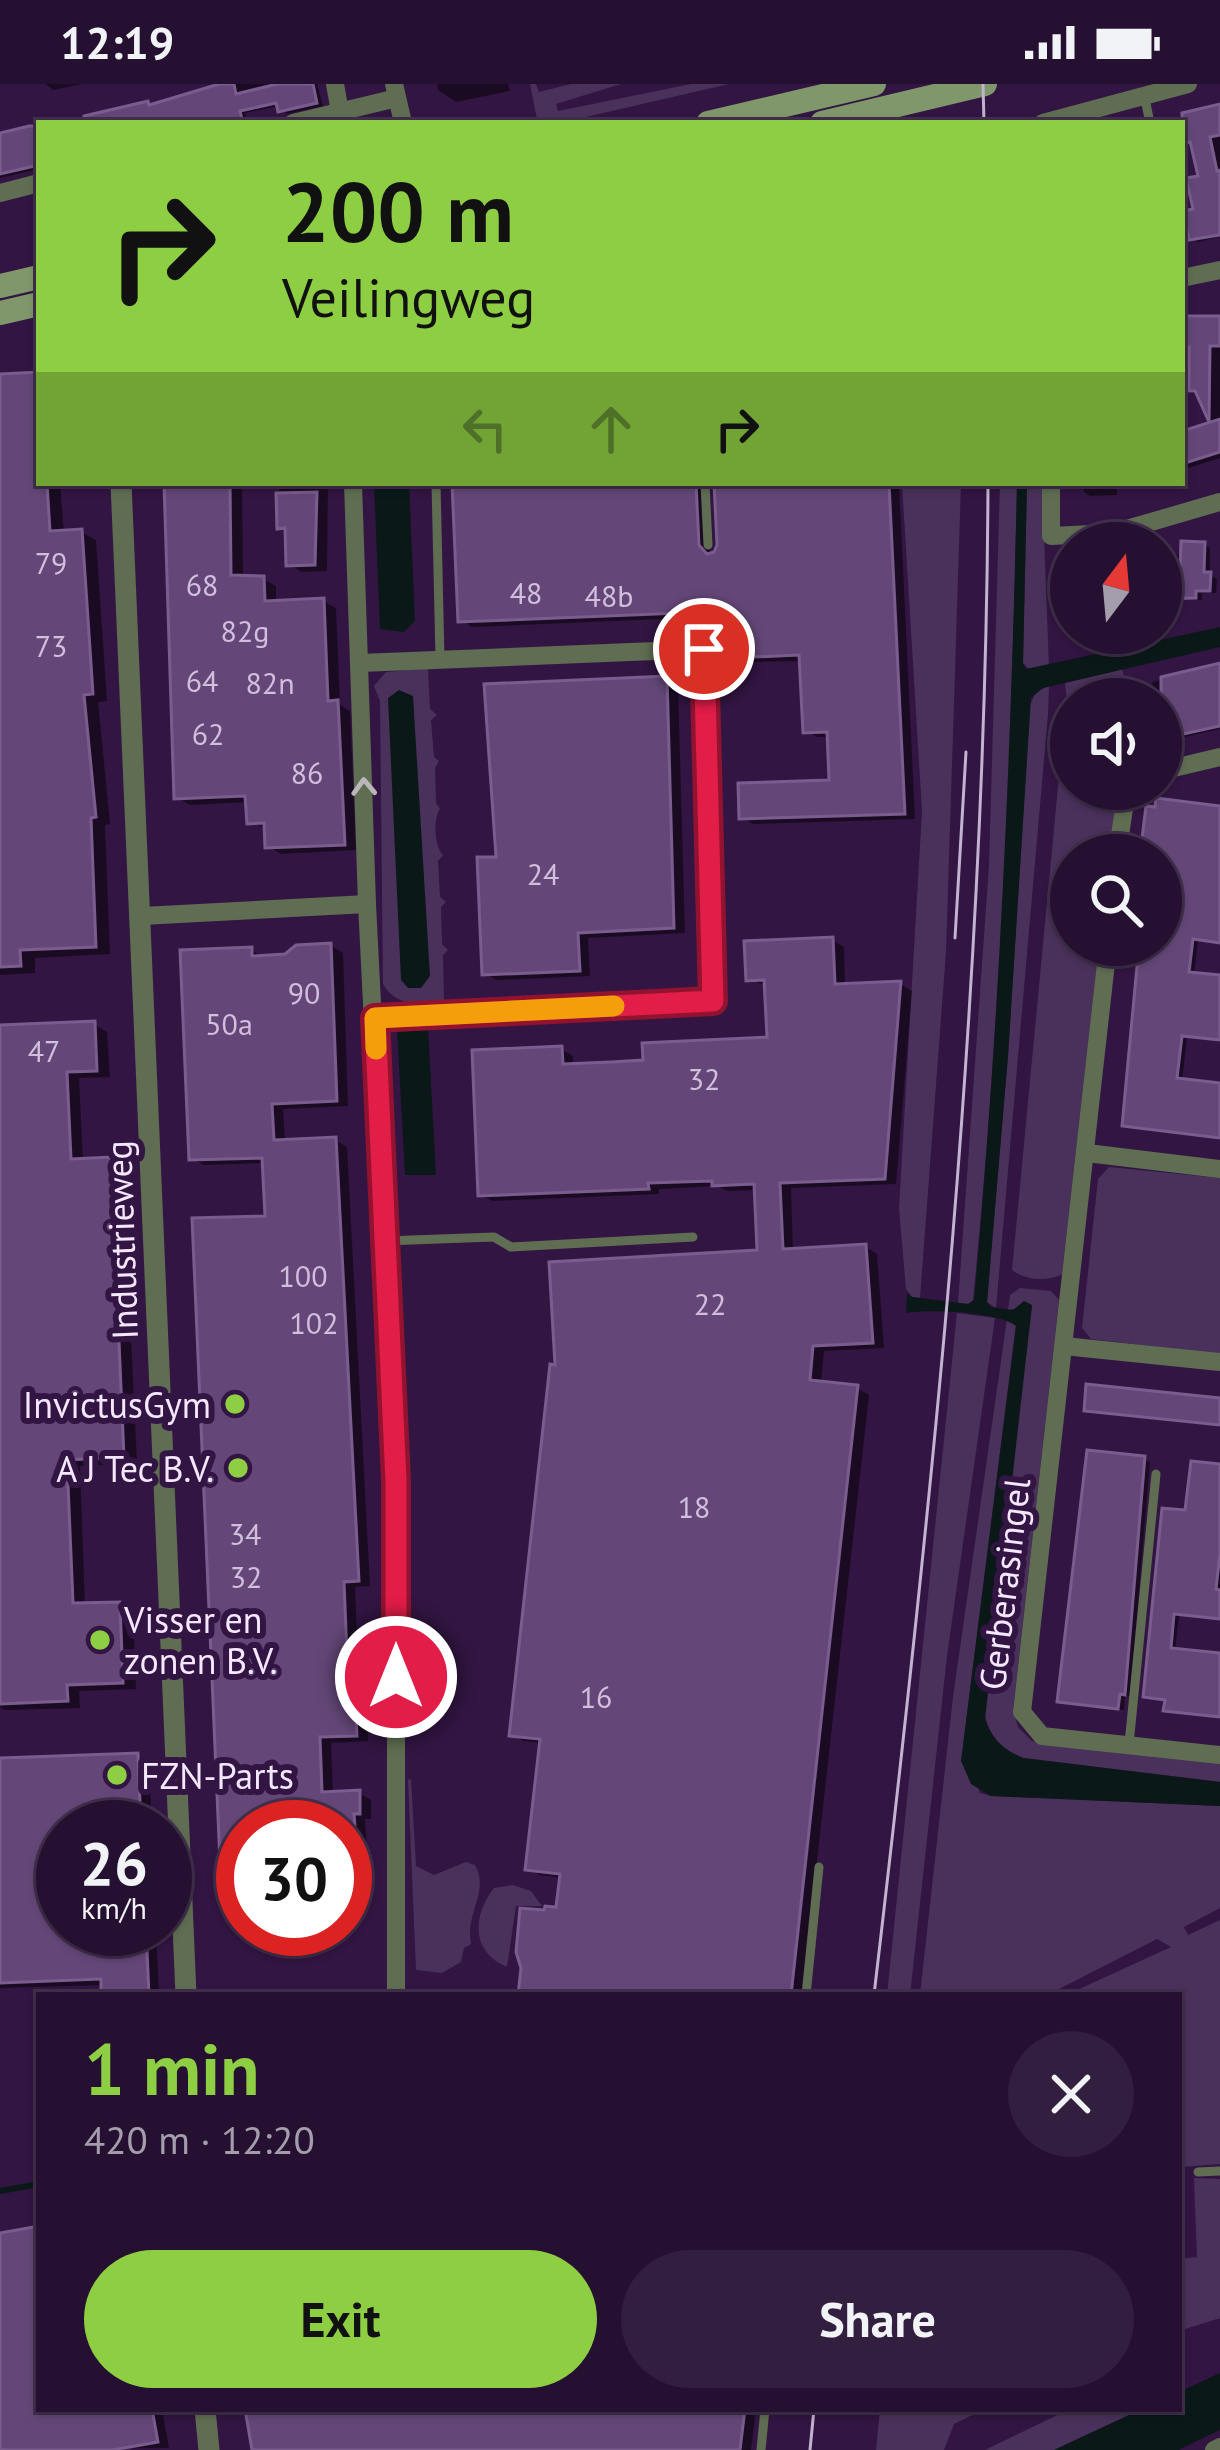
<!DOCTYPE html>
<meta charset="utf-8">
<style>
:root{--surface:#261032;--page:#321e3e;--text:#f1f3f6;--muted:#a49dac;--line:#42304d;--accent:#8ece43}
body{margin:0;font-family:"PT Sans",sans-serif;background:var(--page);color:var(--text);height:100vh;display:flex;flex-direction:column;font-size:45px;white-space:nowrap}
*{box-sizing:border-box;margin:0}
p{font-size:39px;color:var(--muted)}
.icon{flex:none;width:66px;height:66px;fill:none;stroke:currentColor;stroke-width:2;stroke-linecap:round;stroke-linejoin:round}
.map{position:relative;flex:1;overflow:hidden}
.panel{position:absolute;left:36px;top:1908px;width:1146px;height:420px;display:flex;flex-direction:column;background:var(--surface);border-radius:0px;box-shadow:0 3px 9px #0004,0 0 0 3px var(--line)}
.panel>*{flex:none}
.hud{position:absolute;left:36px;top:36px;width:1149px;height:366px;border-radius:0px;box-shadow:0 3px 9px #0004,0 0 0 3px var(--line);background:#8ece43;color:#111;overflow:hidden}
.needle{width:78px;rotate:16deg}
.controls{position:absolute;left:1050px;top:438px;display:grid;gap:24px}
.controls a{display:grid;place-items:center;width:132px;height:132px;border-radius:50%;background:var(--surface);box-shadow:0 3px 9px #0004,0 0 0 3px var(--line);font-size:60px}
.speed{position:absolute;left:36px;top:1716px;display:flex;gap:24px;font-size:60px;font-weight:700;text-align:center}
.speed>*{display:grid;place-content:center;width:156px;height:156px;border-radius:50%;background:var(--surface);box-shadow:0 3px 9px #0004,0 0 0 3px var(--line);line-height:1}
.speed small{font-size:30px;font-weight:400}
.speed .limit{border:18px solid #d22;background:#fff;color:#111}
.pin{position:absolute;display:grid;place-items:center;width:102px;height:102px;color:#fff;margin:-51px;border:6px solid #fff;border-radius:50%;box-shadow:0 3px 12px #0007}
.me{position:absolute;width:132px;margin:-66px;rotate:0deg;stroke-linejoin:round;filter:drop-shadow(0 0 9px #0008)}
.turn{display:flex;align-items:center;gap:42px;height:252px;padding:0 48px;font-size:54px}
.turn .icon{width:156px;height:156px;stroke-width:2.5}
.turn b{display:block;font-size:84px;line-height:102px}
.lanes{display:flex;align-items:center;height:114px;padding:0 48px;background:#0003;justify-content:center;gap:60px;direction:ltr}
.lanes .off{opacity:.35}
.round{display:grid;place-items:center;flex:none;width:126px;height:126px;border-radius:63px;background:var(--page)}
.headline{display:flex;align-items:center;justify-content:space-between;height:204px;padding:0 48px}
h1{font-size:72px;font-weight:700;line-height:90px;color:var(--accent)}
.button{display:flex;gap:24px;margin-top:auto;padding:24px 48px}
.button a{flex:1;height:138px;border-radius:72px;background:var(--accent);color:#111;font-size:48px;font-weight:700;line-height:138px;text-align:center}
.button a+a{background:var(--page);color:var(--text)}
.status{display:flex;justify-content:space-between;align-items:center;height:84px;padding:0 60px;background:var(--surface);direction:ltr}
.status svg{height:33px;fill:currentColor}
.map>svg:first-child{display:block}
.green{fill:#4a315b}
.water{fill:#0a1918}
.shadow{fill:#0007}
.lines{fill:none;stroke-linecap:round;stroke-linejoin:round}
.stream{stroke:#0a1918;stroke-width:6}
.building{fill:#644778;stroke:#7b5c8f;stroke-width:3}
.service{stroke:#5f6e52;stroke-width:9}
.minor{stroke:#5f6e52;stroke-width:18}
.tertiary{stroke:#5f6e52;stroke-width:21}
.secondary{stroke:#7f976a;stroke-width:24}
.tram{stroke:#c4b3d0;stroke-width:3}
.oneway{stroke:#b9b7ba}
.route-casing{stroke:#92132f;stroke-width:30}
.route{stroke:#e11d48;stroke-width:21}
.slow{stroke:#f59e0b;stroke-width:21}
.poi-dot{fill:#8ece43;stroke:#321542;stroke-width:4.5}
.labels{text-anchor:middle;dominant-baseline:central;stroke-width:12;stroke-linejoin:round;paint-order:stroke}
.number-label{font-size:30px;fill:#d1bfdd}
.street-label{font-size:36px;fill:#f5e7ff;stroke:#321542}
.poi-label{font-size:36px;fill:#f5e7ff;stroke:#321542;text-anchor:end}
</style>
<div class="status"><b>12:19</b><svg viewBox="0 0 49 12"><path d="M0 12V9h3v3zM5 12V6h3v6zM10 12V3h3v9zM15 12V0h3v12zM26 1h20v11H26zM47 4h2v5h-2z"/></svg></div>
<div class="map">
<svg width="1220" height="2366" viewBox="0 0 1220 2366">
<rect width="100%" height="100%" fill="#321542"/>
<g class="green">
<path d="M530,0h6l3,8 32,-8h50l-65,20 2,7 133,-27h38l-169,39h-19l-4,-4z"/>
<path d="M902,399h59l-15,469 -26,346 -8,-1 -6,-8 -7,-81 23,-397z"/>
<path d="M1000,399h17c-5,273 -17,545 -44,817l-4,4 -11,-1 31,-437z"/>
<path d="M1027,399h15l7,184 -19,3 -7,-7z"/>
<path d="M428,584l2,41 7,6 -6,5 3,37 5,4 -4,7 1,35 4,6c-7,10 -6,37 3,46l-5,6 2,36 6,5 -5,5 1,37 6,6 -5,5 1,47c-25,1 -47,6 -61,-18l-3,-283 -6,-15 12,-14z"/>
<path d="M1122,585l8,30h-59v4l-4,-3 -2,-17z"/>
<path d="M1049,602l-1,28 -52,594 -9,-6 21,-246 22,-351 6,-13z"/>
<path d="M1065,629l6,5v71h48l-10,66h-38v90h28l-37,329c-13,8 -37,6 -50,-4z"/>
<path d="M1109,1083l111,11v176l-129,-15 -9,-11 16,-149z"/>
<path d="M1020,1204l31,3 8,9 -46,410 5,17 14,14 14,3 174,18v20l-196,-24c-26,-10 -38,-25 -40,-52l48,-400 -24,4 2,-15z"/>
<path d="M957,1229l38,5 -48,338 -37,339h-23z"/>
<path d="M1007,1235l9,6 -53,422 17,46 11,3 229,10v102l-36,19 4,8 32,-15v244l-41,3v-172h-113l105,-48 -14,-8 -98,50 -31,6h-108l33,-298z"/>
<path d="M411,1695l5,87 18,9 32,-13 9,3c15,27 -10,47 -4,79l-7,4 -3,14 -19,11 -26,-3 -8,-190z"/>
<path d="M513,1801l18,6 11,15h-26l-9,61c-36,-15 -35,-51 -13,-79z"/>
<path d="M1194,2094l26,1v139l-41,13v-72l18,-2z"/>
<path d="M880,2325h105l-31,15 -10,26h-68z"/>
<path d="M1070,2325h72l-88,41h-69z"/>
</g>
<g class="water">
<path d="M374,399h35l6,138 -11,11 -24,-3z"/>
<path d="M1017,399h10l-4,180 3,6 194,-42v20l-177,41 -12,10 -23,358 -21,246 4,5 22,3 11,-9 8,4 -47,414c7,20 18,31 38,39l197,24v24l-229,-10 -20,-12 -10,-23 55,-435c-18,-14 -87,-17 -110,-13l1,-20 5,4 56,7 6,-4c25,-272 37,-544 43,-817z"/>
<path d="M399,606l14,6 17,280 -9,12h-13l-7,-8 -13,-282z"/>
<path d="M428,944l8,147h-31l-8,-146z"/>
<path d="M1220,2289v57l-42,20h-124l88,-41h37v-17z"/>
</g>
<g class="shadow">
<path d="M46,0h37l-30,6z"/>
<path d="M232,0h85l6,22 -36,8 -7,-8 -35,7 2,8 -7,2h-179l87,-19 5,3z"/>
<path d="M437,0h71l2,7 -54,11 -18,-12z"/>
<path d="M1220,23v130l-22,5 -6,-4 10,-60 -9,-33 -9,-3 -6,-25z"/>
<path d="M39,44v41l-39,9v-42z"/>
<path d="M1182,235h38v139l-38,12v-35l28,-9 -11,-33h-17z"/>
<path d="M39,291v108h21l4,50 17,-1 15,8 11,161 -9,1 12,122 -5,1 5,129 -75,4v15l-35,2v-598z"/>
<path d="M166,399h162l-1,88 -25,1 -13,-7 -1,-33 -8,-5 -1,-44 -37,2 1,93 20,1 13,7v17l47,-2 13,7 4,97 10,6 6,139 -75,4 -13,-8v-17l-18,-7 -1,-20 -59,3 -13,-8z"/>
<path d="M455,399h257l-6,7 4,66 6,-2 4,-9 -3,-62h182l16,336 -162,5 -11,-7 91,-34 -2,-46h-14l-11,-6 -3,-70 -57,1 -11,-6 -2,-40 -261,11 -11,-7z"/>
<path d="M1084,399h62v4h-29v8l-27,1 -6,-4z"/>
<path d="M1203,460l7,4v27l7,4 -1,14h-14v7l-41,-1v-45l23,1z"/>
<path d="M1220,582v63l-49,11 -7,-3 -3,-38h-5l-4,-17z"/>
<path d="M667,595l11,6 7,248 -97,5 2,38 -94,4 -11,-7 14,-113z"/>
<path d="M1220,725v134l-22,-3 -4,35 26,3v63l-33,-4 -5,44 38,5v52l-89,-10 -6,-4 18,-179h18v-90h-17z"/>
<path d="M832,856l12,7 1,39 55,-2 12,7 -16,193 -105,4 2,63 73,-4 11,7 7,94 -60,3 -3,33 36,4 12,7 -67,600h-287l7,-2 37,-83 4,-32 -23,-3 -12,-7 14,-125 -19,-2 -11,-7 248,-481 -2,-63 -31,1 -9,-5 -59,3v5l-167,7 -12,-7 81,-145 12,7v10l73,-3 124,-23 -3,-54 -18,-7z"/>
<path d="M331,862l12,7 5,153 -65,3 2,33 50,-2 12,7 23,439 -15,1 3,73 7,4 3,77 -37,2 2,51 26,-1 12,7v19h-6l4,67 -24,1v-60h-102v64h-7l-12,-7 44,-665 -3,-56 -61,2 -12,-7 60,-208 11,8z"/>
<path d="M94,940l13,8 3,45 -31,1 4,83 27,-1 13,8 14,295 -57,3 5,140 34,-1 14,7 3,77 -57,2 1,17 -75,2 -5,-3v-543z"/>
<path d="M1220,1317v25l-126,-13 -7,-4z"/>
<path d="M1144,1375l6,3 -20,234h-5l-1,14 -58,-6 -6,-3z"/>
<path d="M1220,1383v152l-41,-4 -4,36 45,5v62l-48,-6 -5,-3 1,-9 -22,-5 42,-181z"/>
<path d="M137,1672l12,6 3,65h-89v102h93l3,66h-55v-10l-104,3v-227z"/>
<path d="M39,2145v180h123l7,39 -169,2v-214z"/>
<path d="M249,2325h507l-5,41h-496z"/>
</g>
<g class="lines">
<path class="stream" d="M0,2107l39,-7"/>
</g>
<g class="building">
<path d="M219,0h15l2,10 41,-10h36l4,19 -39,9 -2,-9 -36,8 2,8 -20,4h-138v-7l64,-15 1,4z"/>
<path d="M1220,20v31l-10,2 7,34 3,-1v65l-31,5 -6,-29 10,-2 -7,-31 12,-2 -8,-34 -8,2v-31z"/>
<path d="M29,42h10v39l-39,9v-41z"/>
<path d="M1182,232h38v30h-10l-1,76 -14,-31h-6v-44h-7z"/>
<path d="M39,288v111h8l3,48 32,-2 11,165 -9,1 12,122 -5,1 5,129 -76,3 1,16 -21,1v-593z"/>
<path d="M1220,335v33l-38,12v-33z"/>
<path d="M164,399h66l1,92 33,1 1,25 59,-3 4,103 10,-1 7,145 -80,3 -1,-25 -17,1 -2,-28 -71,3z"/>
<path d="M452,399h244l3,62 8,9 7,-2 3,-7 -3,-62h175l16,331 -166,5 -1,-36 91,-3 -2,-48 -24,1 -4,-78 -67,3 -2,-47 -272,11z"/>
<path d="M317,408l-2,73 -29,1 -1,-38 -8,1 -1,-36z"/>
<path d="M1181,457l24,1 -1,30h7l-1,19h-14v7l-35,1v-29h19z"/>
<path d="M1220,579v63l-59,13v-62z"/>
<path d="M667,592l7,252 -96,5 2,38 -98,4 -5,-118h19l-12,-173z"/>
<path d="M1156,714l64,8v137l-27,-4 -4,33 31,3v65l-38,-4 -5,42 43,5v55l-98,-12 17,-181h22v-90h-21l6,-49 9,1z"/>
<path d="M833,853l2,47 66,-3 -16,198 -105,4 3,66 83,-5 7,99 -60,3 -3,34 48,5 -67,610h-273l3,-27 -5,-16 4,-44 24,2 1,-4 11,1 4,-33 -35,-4 15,-131 -31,-3 41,-372 5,1 -6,-103 208,-12 -3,-66 -42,2v-5l-64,2 1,6 -171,7 -6,-146 90,-4 1,18 48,-2 32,-2 -1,-17 125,-6 -3,-57 -18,1 -2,-40z"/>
<path d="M331,859l6,158 -65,3 2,36 62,-3 23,444 -15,1 3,73 6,-1 4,82 -37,1 2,55 38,-2v24h-6l1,13h-112v58l-22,1 -29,-668 73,-2 -3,-58 -73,2 -9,-210 72,-3v9l33,-2 11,-9z"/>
<path d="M95,937l2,50 -30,1 4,87 40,-2 13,300 -57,3 6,143 47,-1 3,81 -56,2 1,16 -68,3v-679z"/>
<path d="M1086,1300l134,14v27l-136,-14z"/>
<path d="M1087,1366l58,6 -20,239 -5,-1 -2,15 -61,-7z"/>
<path d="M1191,1377l29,3v90l-4,35 4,1v29l-46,-5 -3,34 49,5v64l-57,-6 2,-11 -22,-3 19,-189 23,2z"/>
<path d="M138,1669l3,74h-78v102h83l3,66h-48v-16l-101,4v-225z"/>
<path d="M39,2142v183h113l6,33 -45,8h-113v-217z"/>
<path d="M245,2325h500l-5,41h-488z"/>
</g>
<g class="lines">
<g class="service">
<path d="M1144,10l6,29"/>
<path d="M436,399l4,176"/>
<path d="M705,399l3,62"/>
<path d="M384,1157l110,-4 17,10 182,-10"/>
<path d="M1129,1660l27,-270"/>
<path d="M806,1911l13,-128"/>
<path d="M1198,2088l22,-1"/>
<path d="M761,2366l4,-41"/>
</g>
<g class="minor">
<path d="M335,0l5,28"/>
<path d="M394,0l9,39"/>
<path d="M293,39l104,-25"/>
<path d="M1043,39l145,-39"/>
<path d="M0,109l39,-10"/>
<path d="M1182,194l38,-8"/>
<path d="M353,399l14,421 29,577v514"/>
<path d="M1051,399v53l62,-3 107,-31"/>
<path d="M360,579l344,-14 9,352 -338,18"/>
<path d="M1161,687l59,-14"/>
<path d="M1117,771l10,-66"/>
<path d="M142,832l225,-12"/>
<path d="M1108,861l-86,767 20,24 178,19"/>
<path d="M1087,1069l133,16"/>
<path d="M1064,1262l156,16"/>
<path d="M1214,2366l6,-3"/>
</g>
<g class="tertiary">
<path d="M121,399l65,1512"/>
<path d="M205,2325l4,41"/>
</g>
<g class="secondary">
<path d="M708,39l166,-39"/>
<path d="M822,39l163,-39"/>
<path d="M0,202l39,-9"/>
<path d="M0,229l39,-9"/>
</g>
<g class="tram">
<path d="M983,0l1,39"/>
<path d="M955,854l11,-186"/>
<path d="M874,1911c59,-501 112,-1007 114,-1512"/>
<path d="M810,2366l4,-41"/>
</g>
</g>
<defs><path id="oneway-chevron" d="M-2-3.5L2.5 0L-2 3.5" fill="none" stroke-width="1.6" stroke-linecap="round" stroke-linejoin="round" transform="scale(3)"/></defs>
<use class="oneway" href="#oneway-chevron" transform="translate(364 703) rotate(-92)"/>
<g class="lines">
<defs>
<path id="route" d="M396,1593v-196l-21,-463 338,-17 -9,-352"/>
</defs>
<use href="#route" class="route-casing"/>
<use href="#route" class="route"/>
<path class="slow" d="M376,965l-1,-31 239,-12"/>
</g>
<g class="poi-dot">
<circle cx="235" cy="1320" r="12"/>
<circle cx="238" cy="1384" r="12"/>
<circle cx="100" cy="1556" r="12"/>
<circle cx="117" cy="1691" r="12"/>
</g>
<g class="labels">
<g class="number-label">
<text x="51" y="478">79</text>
<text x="202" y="500">68</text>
<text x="526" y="508">48</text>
<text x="609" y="511">48b</text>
<text x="245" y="546">82g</text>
<text x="51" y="561">73</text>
<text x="202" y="596">64</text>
<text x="270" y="598">82n</text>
<text x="208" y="649">62</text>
<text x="307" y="688">86</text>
<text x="543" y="789">24</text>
<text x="304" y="908">90</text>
<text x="229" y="939">50a</text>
<text x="44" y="966">47</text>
<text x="704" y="994">32</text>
<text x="303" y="1191">100</text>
<text x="710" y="1219">22</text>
<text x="314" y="1238">102</text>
<text x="694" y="1422">18</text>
<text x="245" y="1449">34</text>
<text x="246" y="1492">32</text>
<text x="596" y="1612">16</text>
</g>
<g class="street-label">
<text transform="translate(121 1156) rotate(-92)">Industrieweg</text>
<text transform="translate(1004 1500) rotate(-83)">Gerberasingel</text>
</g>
<g class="poi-label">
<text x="211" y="1320">InvictusGym</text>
<text x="214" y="1384">A J Tec B.V.</text>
<text x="124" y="1535" text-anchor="start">Visser en<tspan x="124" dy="41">zonen B.V.</tspan></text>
<text x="141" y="1691" text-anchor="start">FZN-Parts</text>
</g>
</g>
</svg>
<div class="controls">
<a><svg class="needle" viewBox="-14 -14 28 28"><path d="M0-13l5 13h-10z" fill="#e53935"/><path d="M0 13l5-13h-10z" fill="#a49dac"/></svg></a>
<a><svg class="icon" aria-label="sound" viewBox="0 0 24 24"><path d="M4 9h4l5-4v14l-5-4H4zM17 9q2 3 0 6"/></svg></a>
<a><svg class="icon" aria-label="search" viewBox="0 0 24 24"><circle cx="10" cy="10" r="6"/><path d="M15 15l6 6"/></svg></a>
</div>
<div class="speed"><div>26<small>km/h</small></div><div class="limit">30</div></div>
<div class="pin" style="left:704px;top:565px;background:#d93025"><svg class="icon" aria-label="arrive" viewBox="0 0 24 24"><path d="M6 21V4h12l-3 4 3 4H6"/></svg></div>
<svg class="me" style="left:396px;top:1593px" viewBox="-20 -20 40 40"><circle r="17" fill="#e11d48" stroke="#fff" stroke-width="3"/><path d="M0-11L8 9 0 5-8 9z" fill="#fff"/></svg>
<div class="hud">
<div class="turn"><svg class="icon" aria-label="right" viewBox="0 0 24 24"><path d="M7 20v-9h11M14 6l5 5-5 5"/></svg><div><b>200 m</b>Veilingweg</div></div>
<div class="lanes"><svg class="icon off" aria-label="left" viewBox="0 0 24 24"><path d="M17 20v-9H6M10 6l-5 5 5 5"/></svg><svg class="icon off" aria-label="ahead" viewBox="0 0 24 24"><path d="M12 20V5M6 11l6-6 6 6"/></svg><svg class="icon" aria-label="right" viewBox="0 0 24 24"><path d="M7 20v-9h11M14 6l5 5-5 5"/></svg></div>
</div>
<section class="panel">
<div class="headline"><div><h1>1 min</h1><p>420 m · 12:20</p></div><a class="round"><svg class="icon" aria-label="close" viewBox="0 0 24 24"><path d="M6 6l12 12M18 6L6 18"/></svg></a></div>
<div class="button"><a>Exit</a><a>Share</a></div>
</section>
</div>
